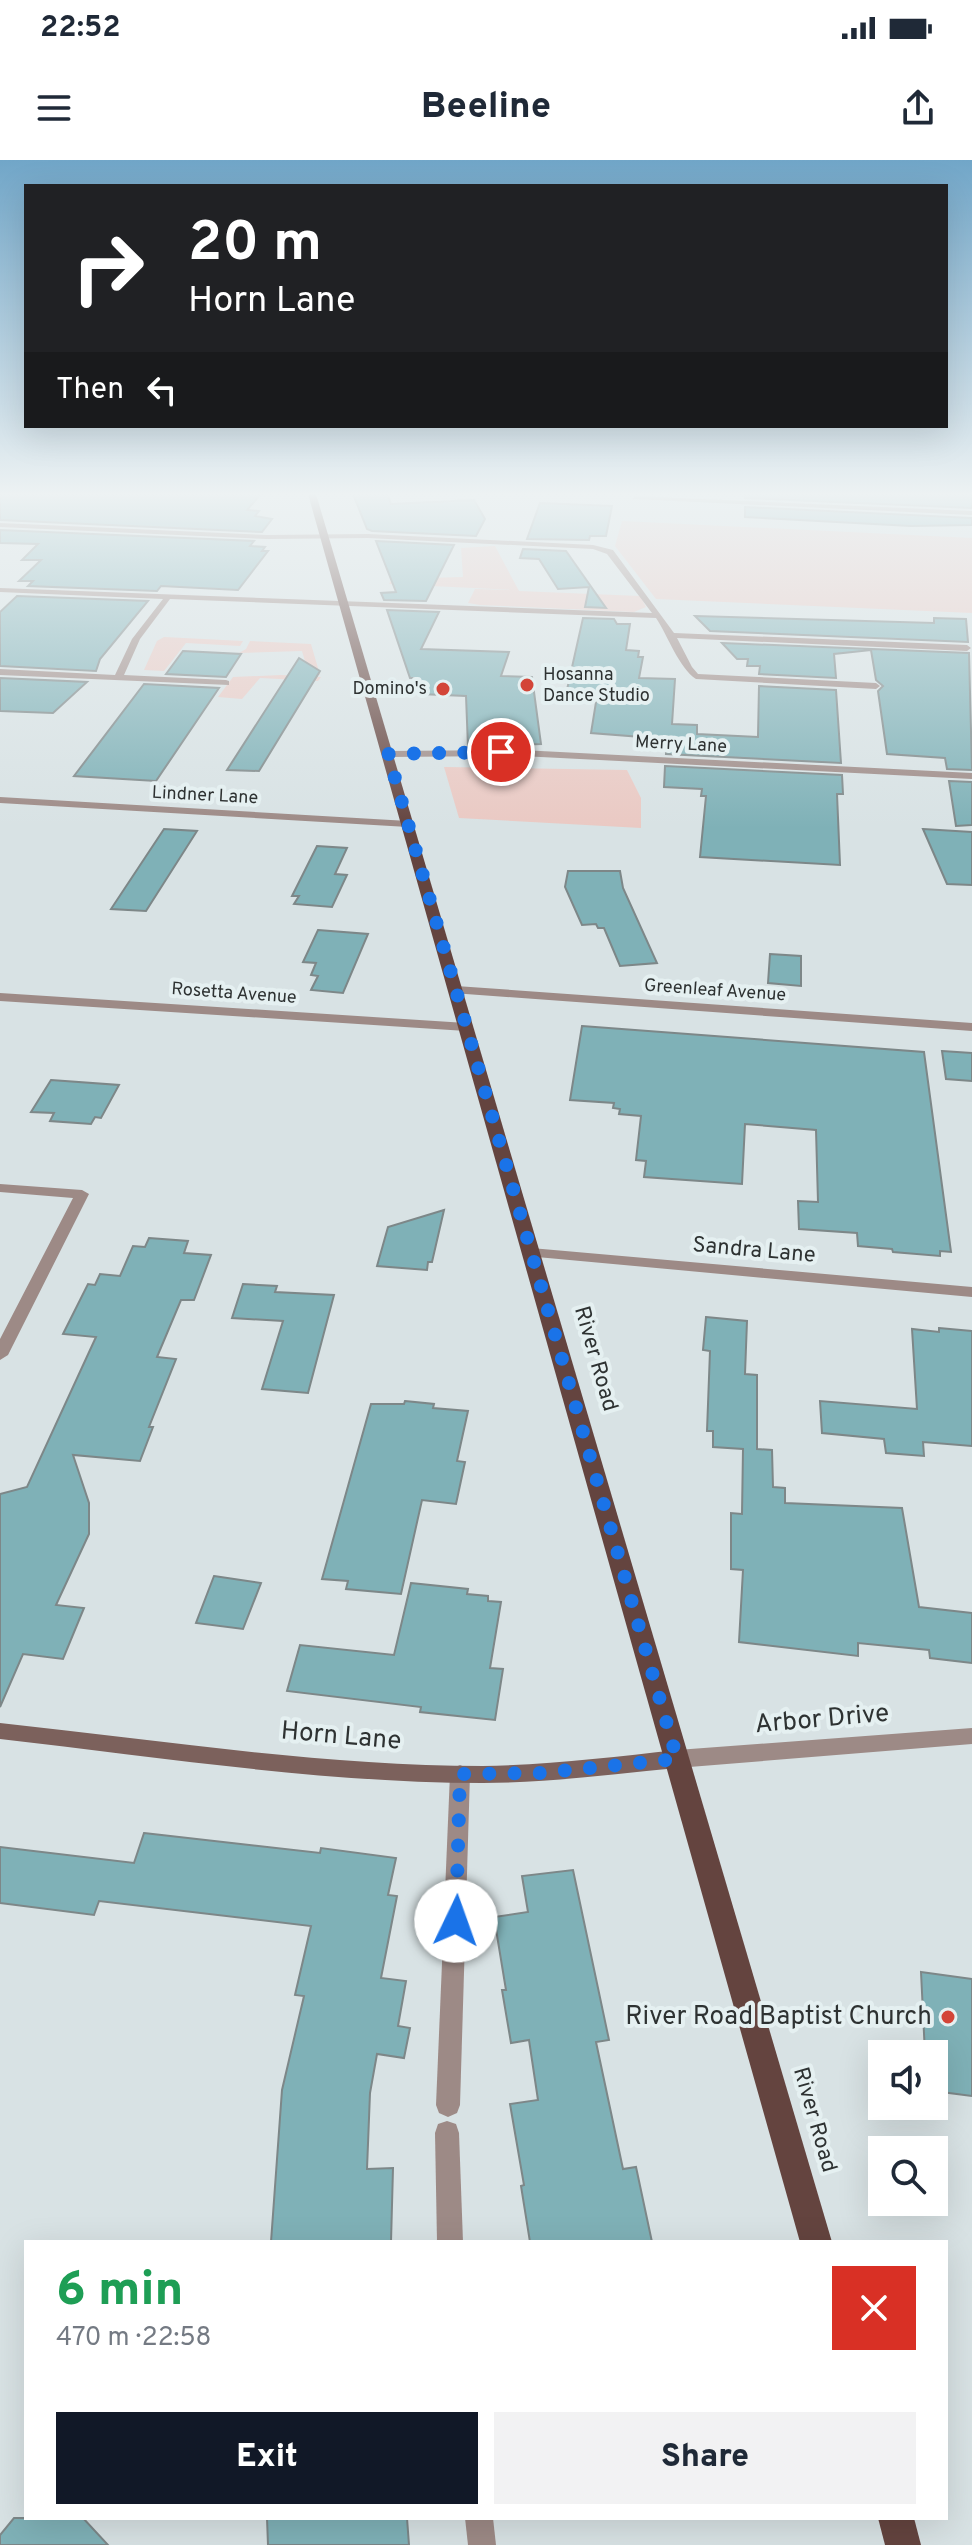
<!DOCTYPE html>
<meta charset="utf-8">
<style>
:root{--surface:#fff;--page:#f2f2f3;--text:#1f2937;--muted:#747a83;--accent:#111827}
body{margin:0;font-family:Overpass,sans-serif;background:var(--page);color:var(--text);height:100vh;display:flex;flex-direction:column;font-size:30px;white-space:nowrap}
*{box-sizing:border-box;margin:0}
p{font-size:26px;color:var(--muted)}
.icon{flex:none;width:44px;height:44px;fill:none;stroke:currentColor;stroke-width:2;stroke-linecap:round;stroke-linejoin:round}
.map{position:relative;flex:1;overflow:hidden}
.panel{position:absolute;left:24px;top:2080px;width:924px;height:280px;display:flex;flex-direction:column;background:var(--surface);border-radius:0px;box-shadow:0 8px 32px #0002}
.panel>*{flex:none}
.banner{position:absolute;left:24px;top:24px;width:924px;height:244px;border-radius:0px;box-shadow:0 8px 32px #0002;background:#202124;color:#fff;overflow:hidden}
.buttons{position:absolute;left:868px;top:1880px;display:grid;gap:16px}
.buttons a{display:grid;place-items:center;width:80px;height:80px;border-radius:0px;background:var(--surface);box-shadow:0 8px 32px #0002;font-size:40px}
.pin{position:absolute;display:grid;place-items:center;width:68px;height:68px;color:#fff;margin:-34px;border:4px solid #fff;border-radius:50%;box-shadow:0 2px 8px #0007}
.me{position:absolute;width:88px;margin:-44px;rotate:3deg;stroke-linejoin:round;filter:drop-shadow(0 0 6px #0008)}
.turn{display:flex;align-items:center;gap:28px;height:168px;padding:0 32px;font-size:36px}
.turn .icon{width:104px;height:104px;stroke-width:2.5}
.turn b{display:block;font-size:56px;line-height:68px}
.then{display:flex;align-items:center;height:76px;padding:0 32px;background:#0003;gap:16px;font-size:30px}
.round{display:grid;place-items:center;flex:none;width:84px;height:84px;border-radius:0px;background:var(--page)}
.head{display:flex;align-items:center;justify-content:space-between;height:136px;padding:0 32px}
h1{font-size:48px;font-weight:800;line-height:60px;color:#1e9e55}
.button{display:flex;gap:16px;margin-top:auto;padding:16px 32px}
.button a{flex:1;height:92px;border-radius:0px;background:var(--accent);color:#fff;font-size:32px;font-weight:800;line-height:92px;text-align:center}
.button a+a{background:var(--page);color:var(--text)}
.status{display:flex;justify-content:space-between;align-items:center;height:56px;padding:0 40px;background:var(--surface);direction:ltr}
.status svg{height:22px;fill:currentColor}
header{display:flex;justify-content:space-between;align-items:center;height:104px;padding:0 32px;background:var(--surface);font-size:36px;font-weight:800}
.map>svg:first-child{display:block}
.green{fill:#eac9c3}
.building{fill:#7fb1b7;stroke:#7d8788;stroke-width:2}
.lines{fill:none;stroke-linecap:round;stroke-linejoin:round}
.street{fill:#9d8a86;fill-rule:evenodd}
.secondary{fill:#7c615c;fill-rule:evenodd}
.primary{fill:#64443f;fill-rule:evenodd}
.route{stroke:#1a73e8;stroke-width:14;stroke-dasharray:0 25.2}
.poi-dot{fill:#d34538;stroke:#e5f0f1;stroke-width:3}
.labels{text-anchor:middle;dominant-baseline:central;stroke-width:8;stroke-linejoin:round;paint-order:stroke}
.far-poi-label{font-size:18px;fill:#2e3232;stroke:#e5f0f1;text-anchor:start}
.far-street-label{font-size:18px;fill:#2e3232;stroke:#e5f0f1}
.street-label{font-size:22px;fill:#2e3232;stroke:#e5f0f1}
.near-street-label{font-size:26px;fill:#2e3232;stroke:#e5f0f1}
.near-poi-label{font-size:26px;fill:#2e3232;stroke:#e5f0f1;text-anchor:end}
</style>
<div class="status"><b>22:52</b><svg viewBox="0 0 49 12"><path d="M0 12V9h3v3zM5 12V6h3v6zM10 12V3h3v9zM15 12V0h3v12zM26 1h20v11H26zM47 4h2v5h-2z"/></svg></div>
<header><svg class="icon" aria-label="menu" viewBox="0 0 24 24"><path d="M4 6h16M4 12h16M4 18h16"/></svg>Beeline<svg class="icon" aria-label="share" viewBox="0 0 24 24"><path d="M12 15V3M7 8l5-5 5 5M5 13v7h14v-7"/></svg></header>
<div class="map">
<svg width="972" height="2385" viewBox="0 0 972 2385">
<rect width="100%" height="100%" fill="#d8e2e4"/>
<g class="green">
<path d="M622,361l350,17v75l-316,-14 -41,-53z"/>
<path d="M495,386l24,45 121,5 6,11 -12,5 -154,-7 -12,-2 7,-14 40,1 -126,-6 3,-5 71,-2 -2,-29z"/>
<path d="M164,477l79,4 -3,5 -54,-3 -22,28 -20,-1 13,-29z"/>
<path d="M250,481l61,3 9,31 -17,-1 4,-6 -5,-17 -63,2 7,-4z"/>
<path d="M281,515l40,2 -3,4 -58,-3 -18,21 -24,-2 15,-20z"/>
<path d="M444,607l183,3 14,28v30l-182,-10z"/>
</g>
<g class="building">
<path d="M0,334h261l-14,16 12,1 -4,5 17,3 -10,13 -262,-12z"/>
<path d="M353,334h34l4,10 83,-4 11,19 -9,17 -104,-5 -5,-2z"/>
<path d="M745,334h227v14l-227,-10z"/>
<path d="M540,343l72,3 -6,30h-16l-1,4 -62,-1z"/>
<path d="M745,347l227,11v7l-61,1 -166,-9z"/>
<path d="M0,370l254,11 -4,5 15,1 -3,4h6l-30,39 -77,-4 -4,5 -129,-5 5,-5h-14l22,-21h-19l16,-16 -38,-1z"/>
<path d="M376,381l78,4 -28,56 -42,-1 -3,-7 15,-1z"/>
<path d="M523,389l43,2 40,57 -21,-1 4,-20 -31,2 -19,-30 -19,-1z"/>
<path d="M17,436l131,5 -48,58 -4,12 -96,-5v-54z"/>
<path d="M387,450l52,2 -18,37 88,3 -8,24 31,1 9,67 -73,3 -2,-51 -46,-2 -5,-16h-5z"/>
<path d="M695,456l239,7v-5l32,1 2,23 -258,-11z"/>
<path d="M583,458l31,1 3,5h13l-4,26 13,1 -1,6h5l-4,21 36,1 -3,45 25,1v9l61,3 1,-51 77,4 5,73 -175,-9 1,-15 -76,-6 6,-37 -31,-2z"/>
<path d="M722,483l247,10 3,117 -25,-1 -2,-11 -58,-4 -9,-63 5,-5 -7,-6 -5,-30 -37,4 2,24 -77,-4 1,-8h-13l1,-7h-11z"/>
<path d="M183,491l58,3 -15,23 -60,-3z"/>
<path d="M299,498l21,13 -61,100 -32,-1z"/>
<path d="M0,518l87,4 -34,31 -53,-2z"/>
<path d="M144,524l75,4 -63,93 -82,-5z"/>
<path d="M665,606l177,9 1,19h-6l3,71 -140,-8 6,-61h-5l1,-7 -38,-2z"/>
<path d="M949,621l23,1v43l-16,1z"/>
<path d="M164,669l33,2 -51,80 -35,-2z"/>
<path d="M923,669l49,3v53l-25,-1z"/>
<path d="M317,686l30,2 -12,26 12,1 -15,32 -38,-3 5,-8h-7z"/>
<path d="M568,711h52l3,17 34,75 -37,3 -16,-38h-6l-2,-4 -14,1 -17,-38z"/>
<path d="M318,770l50,4 -25,59 -32,-3 7,-14 -7,-1 5,-12 -13,-1z"/>
<path d="M770,794l31,2v30l-33,-3z"/>
<path d="M582,866l342,26 27,200 -11,-1v5l-47,-4 -1,-3 -34,-3 -1,-13 -58,-4 -1,-28 20,1 -2,-72 -71,-6 -3,60 -98,-7 2,-16 -10,-1 5,-44 -22,-2 1,-5 -7,-1 1,-5 -44,-3z"/>
<path d="M942,891l30,2v28l-26,-2z"/>
<path d="M51,920l68,5 -18,33 -6,-1 -4,7 -41,-3 4,-8 -23,-1z"/>
<path d="M444,1050l-12,52h-4l-1,8 -50,-4 11,-39z"/>
<path d="M149,1078l39,3 -4,12 27,2 -17,45h-13l-24,57 19,2 -27,68h4l-13,34 -67,-6 16,48v31l-33,71 28,3 -21,51 -40,-5 -23,53v-213l27,-7 69,-150 -33,-3 25,-50 7,1 5,-11 20,2 13,-30 12,1z"/>
<path d="M243,1124l34,2 -2,6 59,3 -26,98 -46,-4 21,-68 -51,-3z"/>
<path d="M706,1157l41,4 -2,53 12,1v74l15,1 1,37 12,1v15l117,5 17,99 53,6v50l-42,-5 -1,-8 -71,-7v13l-119,-14 4,-72 -12,-1v-56l11,1 1,-65 -30,-2v-16h-6l3,-80 -7,-1z"/>
<path d="M939,1168l33,3v115l-49,-4 1,14 -38,-3 -2,-14 -62,-6 -2,-32 97,8 -5,-80 27,3z"/>
<path d="M405,1241l29,3 -1,4 35,3 -11,50 8,1 -9,42 -34,-4 -21,94 -55,-5 2,-8 -26,-2 49,-175h33z"/>
<path d="M214,1416l47,7 -18,46 -47,-6z"/>
<path d="M411,1423l57,6 -1,5 21,2v5l13,1 -11,66 13,1 -8,51 -75,-8 1,-5 -134,-16 13,-46 94,10z"/>
<path d="M144,1673l176,20 1,-5 75,10 -8,37 9,1 -16,82 25,3 -8,45 12,2 -6,30 -27,-4 -7,39 -3,76 26,-1 -2,74h-120l11,-152 22,-94 -9,-1 16,-69 -212,-25 -5,14 -94,-12v-56l134,16z"/>
<path d="M573,1710l36,170 -13,2 27,127 13,-2 16,75h-122l-9,-56 3,-1 -14,-81 28,-4 -9,-60 -18,3 -9,-53h4l-12,-73 34,-5 -6,-36z"/>
<path d="M921,1812l51,7v117l-38,-5v-37h-9z"/>
<path d="M14,2358h69l25,27h-108v-10z"/>
<path d="M267,2358h140l2,27h-141z"/>
</g>
<g class="lines">
<g class="street">
<path d="M635,336l337,15v4l-339,-16z"/>
<path d="M0,363l267,12 101,-1 225,11 20,5 61,83 293,12 4,3 -4,3 -290,-13 15,29 6,7 178,9 4,3 -4,3 -180,-10c-17,-11 -28,-43 -40,-61l-486,-19 -30,40 -16,36 102,5 3,1v4l-229,-10v-6l115,6 17,-36 31,-40 -163,-7v-4l652,25 -45,-59 -14,-5 -225,-11 -101,1 -267,-12z"/>
<path d="M521,590l451,23v6l-451,-23 -133,1 -5,-3 5,-3z"/>
<path d="M0,637l408,24 5,3 -5,3 -408,-24z"/>
<path d="M456,826l516,37v8l-520,-38 -2,-3z"/>
<path d="M0,833l466,30 6,4 -6,4 -466,-30z"/>
<path d="M0,1024l82,6 7,4 -81,161 -8,5v-21l73,-141 -73,-6z"/>
<path d="M531,1088l441,39v10l-446,-41 -2,-3z"/>
<path d="M972,1568v16l-295,24 -7,-3 -3,-6 3,-6 7,-3z"/>
<path d="M460,1605l7,3 3,6 -10,331 -3,8 -9,4 -9,-4 -3,-8 14,-331 3,-6z"/>
<path d="M447,1961l9,3 3,9 4,109h-26l-2,-109 3,-9z"/>
<path d="M465,2358h28l3,27h-28z"/>
</g>
<path class="secondary" d="M0,1563c160,17 322,43 483,43 65,-1 130,-9 194,-16l7,3 3,6 -3,6 -7,3c-64,6 -129,15 -194,15 -161,0 -323,-26 -483,-44z"/>
<g class="primary">
<path d="M308,334h8l516,1748h-32z"/>
<path d="M878,2358h36l7,27h-36z"/>
</g>
</g>
<linearGradient id="sky" x2="0" y2="1"><stop stop-color="#71a6c8"/><stop offset="0.5" stop-color="#edf2f3"/><stop offset="1" stop-color="#edf2f3" stop-opacity="0"/></linearGradient>
<rect width="972" height="668" fill="url(#sky)"/>
<g class="lines">
<path class="route" d="M456,1761l4,-147 81,-1 136,-14 -289,-1005 113,-2"/>
</g>
<g class="poi-dot">
<circle cx="527" cy="525" r="8"/>
<circle cx="443" cy="529" r="8"/>
<circle cx="948" cy="1857" r="8"/>
</g>
<g class="labels">
<g class="far-poi-label">
<text x="543" y="515">Hosanna<tspan x="543" dy="21">Dance Studio</tspan></text>
<text x="427" y="529" text-anchor="end">Domino's</text>
</g>
<g class="far-street-label">
<text transform="translate(681 585) rotate(3)">Merry Lane</text>
<text transform="translate(205 636) rotate(3)">Lindner Lane</text>
<text transform="translate(715 831) rotate(4)">Greenleaf Avenue</text>
<text transform="translate(234 834) rotate(4)">Rosetta Avenue</text>
</g>
<g class="street-label">
<text transform="translate(754 1091) rotate(5)">Sandra Lane</text>
<text transform="translate(595 1199) rotate(74)">River Road</text>
<text transform="translate(814 1960) rotate(74)">River Road</text>
</g>
<g class="near-street-label">
<text transform="translate(822 1560) rotate(-5)">Arbor Drive</text>
<text transform="translate(341 1577) rotate(5)">Horn Lane</text>
</g>
<g class="near-poi-label">
<text x="932" y="1857">River Road Baptist Church</text>
</g>
</g>
</svg>
<div class="buttons">
<a><svg class="icon" aria-label="sound" viewBox="0 0 24 24"><path d="M4 9h4l5-4v14l-5-4H4zM17 9q2 3 0 6"/></svg></a>
<a><svg class="icon" aria-label="search" viewBox="0 0 24 24"><circle cx="10" cy="10" r="6"/><path d="M15 15l6 6"/></svg></a>
</div>
<div class="pin" style="left:501px;top:592px;background:#d93025"><svg class="icon" aria-label="arrive" viewBox="0 0 24 24"><path d="M6 21V4h12l-3 4 3 4H6"/></svg></div>
<svg class="me" style="left:456px;top:1761px" viewBox="-20 -20 40 40"><circle r="19" fill="#fff"/><path d="M0-13L10 11 0 6-10 11z" fill="#1a73e8"/></svg>
<div class="banner">
<div class="turn"><svg class="icon" aria-label="right" viewBox="0 0 24 24"><path d="M7 20v-9h11M14 6l5 5-5 5"/></svg><div><b>20 m</b>Horn Lane</div></div>
<div class="then">Then<svg class="icon" aria-label="left" viewBox="0 0 24 24"><path d="M17 20v-9H6M10 6l-5 5 5 5"/></svg></div>
</div>
<section class="panel">
<div class="head"><div><h1>6 min</h1><p>470 m · 22:58</p></div><a class="round" style="background:#d93025;color:#fff"><svg class="icon" aria-label="close" viewBox="0 0 24 24"><path d="M6 6l12 12M18 6L6 18"/></svg></a></div>
<div class="button"><a>Exit</a><a>Share</a></div>
</section>
</div>
